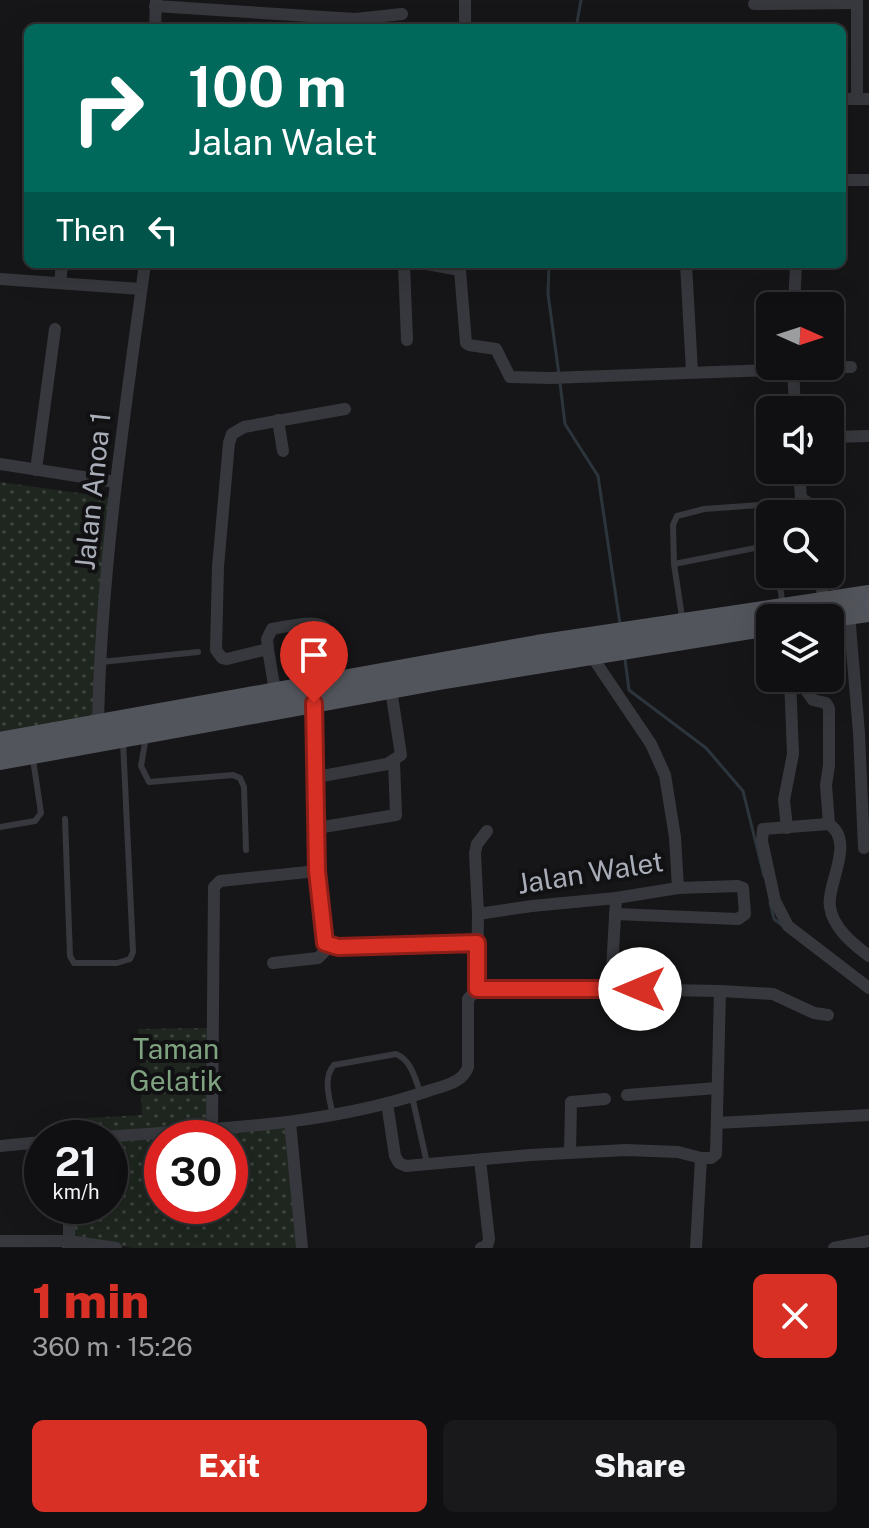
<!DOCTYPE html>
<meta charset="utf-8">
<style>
:root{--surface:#101012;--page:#19191b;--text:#f1f3f6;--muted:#9c9d9f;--line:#303032;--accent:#d93025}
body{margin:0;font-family:"Public Sans",sans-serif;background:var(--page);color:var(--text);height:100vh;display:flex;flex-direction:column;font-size:30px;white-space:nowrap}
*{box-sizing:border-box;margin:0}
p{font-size:26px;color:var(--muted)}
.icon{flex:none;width:44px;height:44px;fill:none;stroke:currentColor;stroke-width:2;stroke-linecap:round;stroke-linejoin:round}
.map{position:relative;height:1248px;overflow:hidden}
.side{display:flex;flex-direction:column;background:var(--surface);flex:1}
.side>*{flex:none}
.guide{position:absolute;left:24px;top:24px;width:822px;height:244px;border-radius:12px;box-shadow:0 8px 32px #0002,0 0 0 2px var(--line);background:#00695c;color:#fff;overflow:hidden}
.needle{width:52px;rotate:93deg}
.tools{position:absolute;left:756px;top:292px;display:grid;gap:16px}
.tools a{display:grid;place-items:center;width:88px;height:88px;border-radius:12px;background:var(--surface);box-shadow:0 8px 32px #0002,0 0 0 2px var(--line);font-size:40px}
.speed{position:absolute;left:24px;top:1120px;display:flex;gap:16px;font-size:40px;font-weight:700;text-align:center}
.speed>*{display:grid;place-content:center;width:104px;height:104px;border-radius:50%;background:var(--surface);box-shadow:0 8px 32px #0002,0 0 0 2px var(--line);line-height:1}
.speed small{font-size:20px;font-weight:400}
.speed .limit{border:12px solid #d22;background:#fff;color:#111}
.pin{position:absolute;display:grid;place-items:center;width:68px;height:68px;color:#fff;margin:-82px -34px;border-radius:50% 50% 50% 0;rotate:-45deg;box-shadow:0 0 8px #0007}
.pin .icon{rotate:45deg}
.me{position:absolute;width:88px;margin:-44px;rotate:270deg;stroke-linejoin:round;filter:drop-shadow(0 0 6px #0008)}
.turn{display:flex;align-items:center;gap:28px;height:168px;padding:0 32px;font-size:36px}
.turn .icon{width:104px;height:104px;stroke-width:2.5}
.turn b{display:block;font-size:56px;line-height:68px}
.then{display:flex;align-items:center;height:76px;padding:0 32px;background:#0003;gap:16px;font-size:30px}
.round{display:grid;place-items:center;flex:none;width:84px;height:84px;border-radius:12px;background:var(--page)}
.headline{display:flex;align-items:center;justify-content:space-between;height:136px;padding:0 32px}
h1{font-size:48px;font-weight:800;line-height:60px;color:var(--accent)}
.cta{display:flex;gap:16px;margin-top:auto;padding:16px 32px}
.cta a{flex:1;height:92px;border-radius:12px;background:var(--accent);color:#fff;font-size:32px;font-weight:800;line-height:92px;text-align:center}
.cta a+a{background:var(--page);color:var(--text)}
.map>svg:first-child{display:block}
.park{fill:url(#park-dots);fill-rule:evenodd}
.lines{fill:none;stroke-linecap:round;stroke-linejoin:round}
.stream{stroke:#2c353c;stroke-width:3}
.lane{stroke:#37383d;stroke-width:6}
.street{stroke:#37383d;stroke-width:12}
.primary{stroke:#53555c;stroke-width:20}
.route-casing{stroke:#8d1f18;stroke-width:20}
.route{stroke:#d93025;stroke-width:14}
.labels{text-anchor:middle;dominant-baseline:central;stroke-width:8;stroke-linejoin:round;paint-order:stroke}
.street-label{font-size:28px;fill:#a8adb8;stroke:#111113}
.park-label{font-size:28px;fill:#7fa381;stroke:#111113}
</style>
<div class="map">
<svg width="869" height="1248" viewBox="0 0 869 1248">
<defs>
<pattern id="park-dots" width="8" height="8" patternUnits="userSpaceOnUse" patternTransform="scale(2)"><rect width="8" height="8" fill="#1e261f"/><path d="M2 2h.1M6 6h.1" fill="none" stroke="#3c433d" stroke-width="1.8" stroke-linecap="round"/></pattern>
</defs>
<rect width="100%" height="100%" fill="#161618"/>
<g class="park">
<path d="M0,482l114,16 -22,246 -92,17z"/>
<path d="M212,1028l-1,100 82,-8 10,128h-170l-58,-9 -3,-33h38v-68h-26l2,-20 56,-3 -4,-86zM162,1138h68v68h-68z"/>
</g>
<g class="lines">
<g class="stream">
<path d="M576,28l5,-28"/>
<path d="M549,264l-1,30 11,81"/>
<path d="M560,383l5,41 33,52 22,148"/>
<path d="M625,659l4,31 77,58 37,43 21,85"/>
<path d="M770,903l4,16 9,7"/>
</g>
<g class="lane">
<path d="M674,564l-1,-39 4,-9 27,-7 56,-4 4,2 6,16"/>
<path d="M778,574l5,32"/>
<path d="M682,617l-8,-53 96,-19"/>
<path d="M101,662l97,-10"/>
<path d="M146,737l-5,29 8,16 84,-7 7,3 4,9 2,63"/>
<path d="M65,819l5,137 4,7h43l13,-4 3,-7 -10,-211"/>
<path d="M0,827l35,-6 6,-8 -8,-54"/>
<path d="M412,1096l15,67"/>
<path d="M333,1116c-3,-16 -11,-38 1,-51l62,-11c15,6 19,24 24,38"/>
</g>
<g class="street">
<path d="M857,0v99"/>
<path d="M754,4l103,-1"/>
<path d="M155,6l200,13 47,-5"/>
<path d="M155,28l1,-28"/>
<path d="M465,28v-28"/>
<path d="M842,99h27"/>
<path d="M842,180h27"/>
<path d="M404,264l3,76"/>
<path d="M427,264l33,6 6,73 3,2 27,4 14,28 40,1 301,-11"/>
<path d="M686,264l6,108"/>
<path d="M0,279l141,10"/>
<path d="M60,283l2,-19"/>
<path d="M794,306l2,-42"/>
<path d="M793,366l2,44"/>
<path d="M278,420l5,31"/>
<path d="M830,437l39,-1"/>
<path d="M0,464l115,18"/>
<path d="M36,470l19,-141"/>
<path d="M799,470l2,28 13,9 2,7"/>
<path d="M821,574l2,27"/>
<path d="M849,614l10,119 5,115"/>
<path d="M268,649l-1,-10 5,-10c63,-12 57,-9 62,52"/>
<path d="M791,684l13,3 9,13 13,3 3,5v57l-3,20 3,39c27,18 -3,61 1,83 3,21 23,37 39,49"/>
<path d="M275,691l-7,-42 -41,10 -5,-1 -6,-8 2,-83 11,-124 3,-9 12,-7 101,-18"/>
<path d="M314,703l3,168 8,72 13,4 139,-4"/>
<path d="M98,724c3,-154 26,-307 47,-460"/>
<path d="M317,777l70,-13 14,-9 -10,-65"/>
<path d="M829,824l-66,5 -1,12 13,60 13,25 81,62"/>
<path d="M317,828l79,-13 -2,-54"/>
<path d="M787,828l-3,-28 9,-46 -3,-76"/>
<path d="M478,914l-3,-61 2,-9 10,-13"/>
<path d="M615,914l123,5 7,-5 -2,-26 -5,-2 -60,2"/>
<path d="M273,963l45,-5 12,-12"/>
<path d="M477,989l1,-75 54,-8 84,-8 62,-10 -3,-51 -10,-62 -14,-31 -60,-89"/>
<path d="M477,989h134"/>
<path d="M720,991l53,3 41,19 14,2"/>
<path d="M627,1095l90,-7"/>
<path d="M387,1103l8,53 4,7 7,3 124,-11 96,-5 52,2 23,6h10l5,-4 4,-163 -109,-2 5,-91"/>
<path d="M290,1122l12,126"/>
<path d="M717,1123l152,-8"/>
<path d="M212,1129l2,-242 6,-6 97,-10"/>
<path d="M88,1138c115,-9 231,-10 340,-47 15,-5 35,-8 40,-24v-68l9,-10"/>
<path d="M0,1146l42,-4"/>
<path d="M570,1153l1,-51 34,-3"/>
<path d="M480,1160l9,79 -2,7 -6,2"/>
<path d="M69,1206v35l47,7"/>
<path d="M0,1241h69l-1,7"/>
<path d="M696,1248l5,-90"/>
<path d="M834,1248l35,-7"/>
</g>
<g class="primary">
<path d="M825,618l44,-6"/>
<path d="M0,742l537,-97 332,-50"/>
<path d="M0,760l439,-80 331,-54"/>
</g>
</g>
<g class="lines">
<defs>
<path id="route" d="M314,703l3,168 8,72 13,4 139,-4v46h163"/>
</defs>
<use href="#route" class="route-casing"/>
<use href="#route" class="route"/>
</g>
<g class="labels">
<g class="street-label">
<text transform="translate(92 491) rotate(-84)">Jalan Anoa 1</text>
<text transform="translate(590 872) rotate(-9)">Jalan Walet</text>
</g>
<g class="park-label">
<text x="176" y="1048">Taman<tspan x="176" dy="32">Gelatik</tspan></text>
</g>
</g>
</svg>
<div class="tools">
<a><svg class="needle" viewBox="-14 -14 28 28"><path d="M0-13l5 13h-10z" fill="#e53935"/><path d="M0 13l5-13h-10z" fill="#9c9d9f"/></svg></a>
<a><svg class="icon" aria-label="sound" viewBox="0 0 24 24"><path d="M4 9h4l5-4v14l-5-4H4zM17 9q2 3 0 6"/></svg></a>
<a><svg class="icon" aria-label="search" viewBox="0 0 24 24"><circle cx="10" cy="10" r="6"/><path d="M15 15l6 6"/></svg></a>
<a><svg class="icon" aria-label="layers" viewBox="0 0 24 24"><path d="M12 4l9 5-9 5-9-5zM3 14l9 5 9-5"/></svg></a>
</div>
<div class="speed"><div>21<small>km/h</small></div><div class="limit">30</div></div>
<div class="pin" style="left:314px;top:703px;background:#d93025"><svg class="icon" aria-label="arrive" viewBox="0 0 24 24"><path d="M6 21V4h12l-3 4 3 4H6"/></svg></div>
<svg class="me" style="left:640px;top:989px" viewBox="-20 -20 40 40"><circle r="19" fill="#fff"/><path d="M0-13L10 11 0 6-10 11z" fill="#d93025"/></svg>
<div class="guide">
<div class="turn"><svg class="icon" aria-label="right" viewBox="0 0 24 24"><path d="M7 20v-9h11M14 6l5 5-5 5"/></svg><div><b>100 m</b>Jalan Walet</div></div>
<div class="then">Then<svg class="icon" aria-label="left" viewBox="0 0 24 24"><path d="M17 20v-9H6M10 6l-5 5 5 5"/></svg></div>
</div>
</div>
<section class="side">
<div class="headline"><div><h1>1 min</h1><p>360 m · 15:26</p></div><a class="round" style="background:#d93025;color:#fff"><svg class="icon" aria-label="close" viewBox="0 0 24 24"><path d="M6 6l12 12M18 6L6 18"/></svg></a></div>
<div class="cta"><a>Exit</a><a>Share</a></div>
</section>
